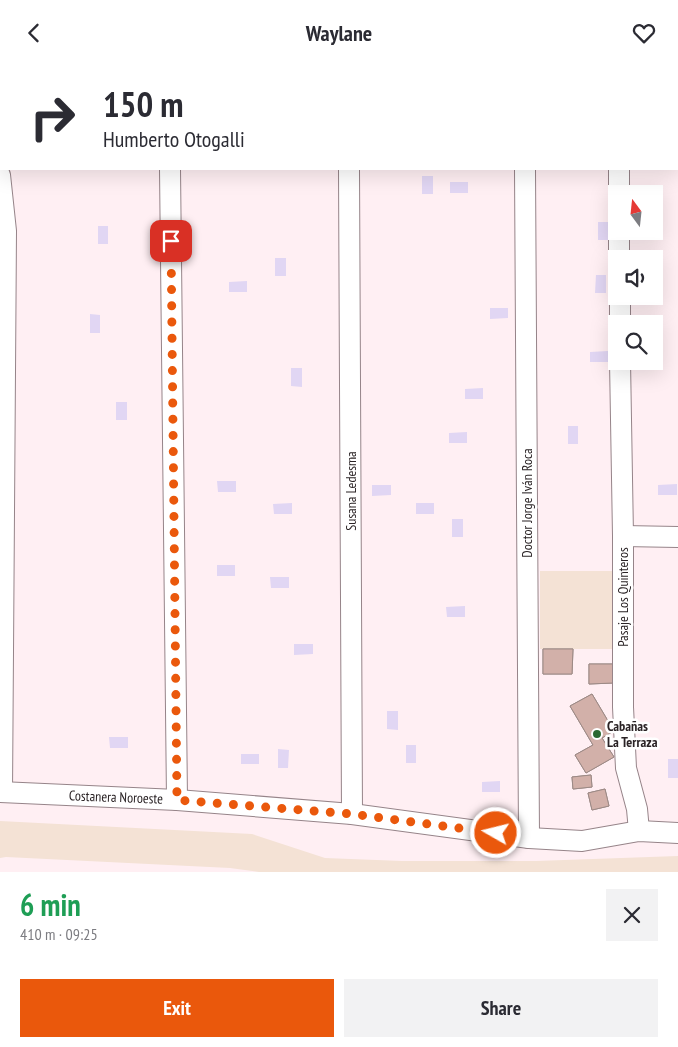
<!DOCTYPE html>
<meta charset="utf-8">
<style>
:root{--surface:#fff;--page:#f2f2f3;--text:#2b2b33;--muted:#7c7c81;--accent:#ea580c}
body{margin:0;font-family:"PT Sans Narrow",sans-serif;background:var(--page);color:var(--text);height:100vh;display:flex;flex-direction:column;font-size:19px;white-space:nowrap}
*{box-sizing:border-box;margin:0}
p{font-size:16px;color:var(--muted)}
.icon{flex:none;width:28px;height:28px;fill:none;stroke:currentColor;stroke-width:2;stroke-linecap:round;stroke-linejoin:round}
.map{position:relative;height:807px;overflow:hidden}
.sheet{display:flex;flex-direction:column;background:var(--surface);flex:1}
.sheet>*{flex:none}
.hud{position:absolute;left:0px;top:0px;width:679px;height:105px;box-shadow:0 5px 20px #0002;background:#fff;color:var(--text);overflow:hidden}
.needle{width:32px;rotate:345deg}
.tools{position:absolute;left:608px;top:120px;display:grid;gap:10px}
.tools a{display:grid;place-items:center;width:55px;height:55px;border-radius:0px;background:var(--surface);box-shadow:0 5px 20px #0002;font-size:25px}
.pin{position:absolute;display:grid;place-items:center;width:42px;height:42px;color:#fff;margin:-21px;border-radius:10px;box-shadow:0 2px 8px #0006}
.me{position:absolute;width:55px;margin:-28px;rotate:278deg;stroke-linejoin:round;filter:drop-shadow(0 0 4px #0008)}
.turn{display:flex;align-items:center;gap:18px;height:105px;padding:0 20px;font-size:22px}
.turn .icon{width:65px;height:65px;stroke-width:2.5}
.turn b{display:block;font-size:35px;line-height:42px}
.round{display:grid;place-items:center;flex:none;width:52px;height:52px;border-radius:0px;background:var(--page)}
.summary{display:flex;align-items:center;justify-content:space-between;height:85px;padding:0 20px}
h1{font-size:30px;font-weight:800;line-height:38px;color:#1e9e55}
.primary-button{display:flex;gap:10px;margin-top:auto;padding:10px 20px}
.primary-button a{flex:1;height:58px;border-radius:0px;background:var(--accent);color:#fff;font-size:20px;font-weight:800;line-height:58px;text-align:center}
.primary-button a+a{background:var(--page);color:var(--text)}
header{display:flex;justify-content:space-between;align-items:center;height:65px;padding:0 20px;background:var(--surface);font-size:22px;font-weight:800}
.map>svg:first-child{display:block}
.green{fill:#f4e2d5}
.water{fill:#e1d6f3}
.building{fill:#d2b0a9;stroke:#9c8a86}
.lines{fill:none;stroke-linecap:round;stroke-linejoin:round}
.minor-casing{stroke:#968489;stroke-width:22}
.major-casing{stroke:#968489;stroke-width:28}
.minor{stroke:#fff;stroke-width:20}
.major{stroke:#fff;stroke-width:25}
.route{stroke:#ea580c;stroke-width:9;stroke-dasharray:0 16.2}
.poi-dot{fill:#2a6932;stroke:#fff;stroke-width:2}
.labels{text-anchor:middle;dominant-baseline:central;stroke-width:5;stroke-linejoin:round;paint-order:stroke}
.street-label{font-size:14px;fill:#2a2325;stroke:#fff}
.poi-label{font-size:14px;font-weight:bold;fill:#2a2325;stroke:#fff;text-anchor:start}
</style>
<header><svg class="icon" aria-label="back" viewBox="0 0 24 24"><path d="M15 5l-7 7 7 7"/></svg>Waylane<svg class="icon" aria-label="heart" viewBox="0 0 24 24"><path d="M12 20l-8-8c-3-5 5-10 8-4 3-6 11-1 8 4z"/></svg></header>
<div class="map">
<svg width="678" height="807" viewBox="0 0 678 807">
<rect width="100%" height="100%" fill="#ffeff3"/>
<g class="green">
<path d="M540,506h75l1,78h-76z"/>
<path d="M0,756l252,13 73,24 77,3h134l142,-5v16h-419l-29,-4 -224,-11 -6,1z"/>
</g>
<g class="water">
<rect x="422" y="111" width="11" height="18"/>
<rect x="450" y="117" width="18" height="11"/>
<rect x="598" y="157" width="10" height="18"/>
<rect x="98" y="161" width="10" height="18"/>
<rect x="275" y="193" width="11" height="18"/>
<path d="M596,210h10v18h-11z"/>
<path d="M247,216v11h-18v-10z"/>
<path d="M490,243h18v10l-18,1z"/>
<path d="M90,249l10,1v18h-10z"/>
<path d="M608,286v11h-18v-10z"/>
<path d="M291,303h11v19l-11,-1z"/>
<path d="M483,323v11h-18v-10z"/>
<rect x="116" y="337" width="11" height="18"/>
<rect x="568" y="361" width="10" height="18"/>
<path d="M467,367v11h-18v-10z"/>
<path d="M217,416h19v11h-18z"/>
<path d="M677,419v11h-19v-10z"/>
<path d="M372,420h19v10l-19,1z"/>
<path d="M292,438v11h-18l-1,-10z"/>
<path d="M434,438v11h-18v-11z"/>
<rect x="452" y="454" width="11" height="18"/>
<rect x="217" y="500" width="18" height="11"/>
<path d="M270,512h19v11h-18z"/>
<path d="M465,541v11h-18l-1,-10z"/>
<path d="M294,579h19v10l-19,1z"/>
<path d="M387,646h11v19l-11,-1z"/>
<path d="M109,672h19v11h-18z"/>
<rect x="406" y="680" width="10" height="18"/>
<path d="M278,684l11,1 -1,18h-10z"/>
<rect x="241" y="689" width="18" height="10"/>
<rect x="668" y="694" width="10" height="19"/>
<path d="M500,716v11h-18v-10z"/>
</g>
<g class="building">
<path d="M543,584h30l-1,25h-29z"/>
<path d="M543,584h30l-1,25h-29z"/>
<path d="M589,599h24v19l-24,1z"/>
<path d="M589,599h24v19l-24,1z"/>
<path d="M592,629l22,37 -12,7 12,19 -28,16 -11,-18 18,-10 -23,-39z"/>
<path d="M592,629l22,37 -12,7 12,19 -28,16 -11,-18 18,-10 -23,-39z"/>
<path d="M591,710l1,12 -19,2 -1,-12z"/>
<path d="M591,710l1,12 -19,2 -1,-12z"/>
<path d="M605,724l4,17 -17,4 -4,-17z"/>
<path d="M605,724l4,17 -17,4 -4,-17z"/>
</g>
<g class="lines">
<defs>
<g id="minor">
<path d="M170,104l7,631"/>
<path d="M349,104l3,645"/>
<path d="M525,104l4,669"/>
<path d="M619,104v25"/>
<path d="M0,110l6,56 -4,561"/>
<path d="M619,166v28"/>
<path d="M620,231v28"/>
<path d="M620,296l3,175v171l3,61 11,41 2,22"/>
<path d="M623,471l55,1"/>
<path d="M0,727l177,8 175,14 177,24 53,3 57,-10 39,2"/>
</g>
<g id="major">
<path d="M87,1l575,-1"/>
<path d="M0,5h1"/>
</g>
</defs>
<use href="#minor" class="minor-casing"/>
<use href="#major" class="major-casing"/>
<use href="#minor" class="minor"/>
<use href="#major" class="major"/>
</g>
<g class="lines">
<path class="route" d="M171,176l6,559 175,14 144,19"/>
</g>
<circle class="poi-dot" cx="597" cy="669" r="5"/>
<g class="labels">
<g class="street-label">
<text transform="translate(351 426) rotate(-90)">Susana Ledesma</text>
<text transform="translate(527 438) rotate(-90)">Doctor Jorge Iván Roca</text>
<text transform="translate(623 532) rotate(-90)">Pasaje Los Quinteros</text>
<text transform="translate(116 732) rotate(2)">Costanera Noroeste</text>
</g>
<g class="poi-label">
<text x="607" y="661">Cabañas<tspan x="607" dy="16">La Terraza</tspan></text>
</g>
</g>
</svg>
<div class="tools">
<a><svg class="needle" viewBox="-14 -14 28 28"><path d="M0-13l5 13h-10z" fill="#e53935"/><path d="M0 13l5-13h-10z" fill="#7c7c81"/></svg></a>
<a><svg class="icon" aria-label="sound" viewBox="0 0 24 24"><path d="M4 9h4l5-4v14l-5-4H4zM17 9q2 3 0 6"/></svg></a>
<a><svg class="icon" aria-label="search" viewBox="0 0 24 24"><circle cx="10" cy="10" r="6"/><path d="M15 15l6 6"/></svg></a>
</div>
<div class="pin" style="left:171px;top:176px;background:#d93025"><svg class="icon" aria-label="arrive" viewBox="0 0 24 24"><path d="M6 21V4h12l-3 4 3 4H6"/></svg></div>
<svg class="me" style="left:496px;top:768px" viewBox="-20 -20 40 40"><circle r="17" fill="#ea580c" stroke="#fff" stroke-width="3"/><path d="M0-11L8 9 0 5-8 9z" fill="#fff"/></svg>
<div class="hud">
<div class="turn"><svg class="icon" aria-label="right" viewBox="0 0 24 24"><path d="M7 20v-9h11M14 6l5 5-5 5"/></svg><div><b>150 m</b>Humberto Otogalli</div></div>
</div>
</div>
<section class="sheet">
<div class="summary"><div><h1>6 min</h1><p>410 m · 09:25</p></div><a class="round"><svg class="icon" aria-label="close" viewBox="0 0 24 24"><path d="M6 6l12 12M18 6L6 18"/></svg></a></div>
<div class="primary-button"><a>Exit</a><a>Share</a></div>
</section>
